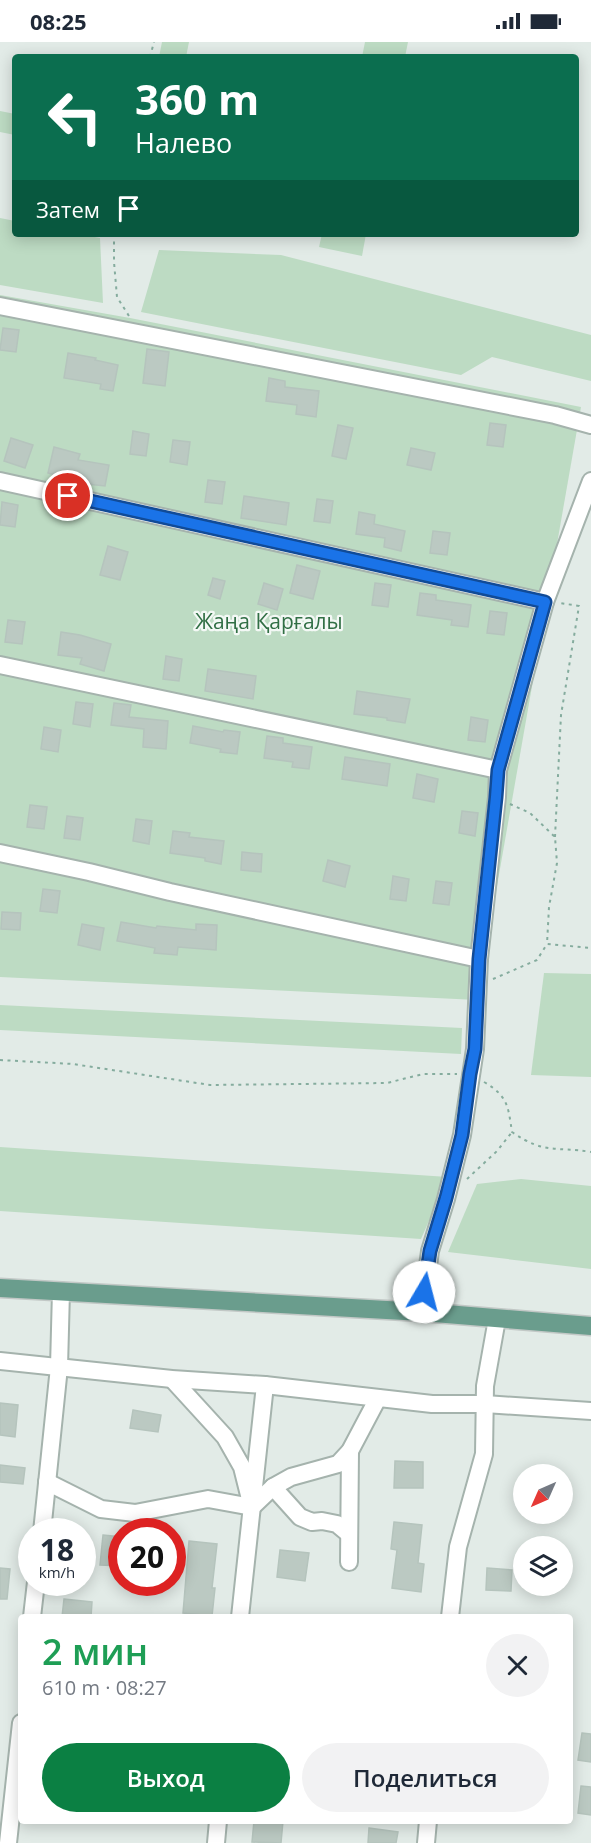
<!DOCTYPE html>
<html lang="ru">
<meta charset="utf-8">
<style>
:root{--surface:#fff;--page:#f2f2f3;--text:#1f2937;--muted:#747a83;--accent:#0b8043}
body{margin:0;font-family:"Open Sans",sans-serif;background:var(--page);color:var(--text);height:100vh;display:flex;flex-direction:column;font-size:22px;white-space:nowrap}
*{box-sizing:border-box;margin:0}
p{font-size:20px;color:var(--muted)}
.icon{flex:none;width:33px;height:33px;fill:none;stroke:currentColor;stroke-width:2;stroke-linecap:round;stroke-linejoin:round}
.map{position:relative;flex:1;overflow:hidden}
.side{position:absolute;left:18px;top:1572px;width:555px;height:210px;display:flex;flex-direction:column;background:var(--surface);border-radius:6px;box-shadow:0 3px 15px #0003}
.side>*{flex:none}
.top-card{position:absolute;left:12px;top:12px;width:567px;height:183px;border-radius:6px;box-shadow:0 3px 15px #0003;background:#0b6e4f;color:#fff;overflow:hidden}
.needle{width:39px;rotate:225deg}
.buttons{position:absolute;left:513px;top:1422px;display:grid;gap:12px}
.buttons a{display:grid;place-items:center;width:60px;height:60px;border-radius:50%;background:var(--surface);box-shadow:0 3px 15px #0003;font-size:30px}
.speed{position:absolute;left:18px;top:1476px;display:flex;gap:12px;font-size:30px;font-weight:700;text-align:center}
.speed>*{display:grid;place-content:center;width:78px;height:78px;border-radius:50%;background:var(--surface);box-shadow:0 3px 15px #0003;line-height:1}
.speed small{font-size:15px;font-weight:400}
.speed .limit{border:9px solid #d22;background:#fff;color:#111}
.pin{position:absolute;display:grid;place-items:center;width:51px;height:51px;color:#fff;margin:-26px;border:3px solid #fff;border-radius:50%;box-shadow:0 2px 6px #0007}
.me{position:absolute;width:66px;margin:-33px;rotate:8deg;stroke-linejoin:round;filter:drop-shadow(0 0 4px #0008)}
.turn{display:flex;align-items:center;gap:21px;height:126px;padding:0 24px;font-size:27px}
.turn .icon{width:78px;height:78px;stroke-width:2.5}
.turn b{display:block;font-size:42px;line-height:51px}
.then{display:flex;align-items:center;height:57px;padding:0 24px;background:#0003;gap:12px;font-size:22px}
.round{display:grid;place-items:center;flex:none;width:63px;height:63px;border-radius:32px;background:var(--page)}
.summary{display:flex;align-items:center;justify-content:space-between;height:102px;padding:0 24px}
h1{font-size:36px;font-weight:600;line-height:45px;color:#1e9e55}
.primary-button{display:flex;gap:12px;margin-top:auto;padding:12px 24px}
.primary-button a{flex:1;height:69px;border-radius:36px;background:var(--accent);color:#fff;font-size:24px;font-weight:600;line-height:69px;text-align:center}
.primary-button a+a{background:var(--page);color:var(--text)}
.status{display:flex;justify-content:space-between;align-items:center;height:42px;padding:0 30px;background:var(--surface);direction:ltr}
.status svg{height:16px;fill:currentColor}
.map>svg:first-child{display:block}
.green{fill:#bddbc3}
.building{fill:#bbc9c2;stroke:#b5c4bd;stroke-width:1.5}
.lines{fill:none;stroke-linecap:round;stroke-linejoin:round}
.minor-casing{stroke:#a5b3ad;stroke-width:20}
.major-casing{stroke:#c2c8c6;stroke-width:21}
.path{stroke:#85ac9e;stroke-width:2;stroke-dasharray:3 4.5;stroke-linecap:butt}
.minor{stroke:#fff;stroke-width:16}
.major{stroke:#6a9d8d;stroke-width:18}
.route-casing{stroke:#114b97;stroke-width:15}
.route{stroke:#1a73e8;stroke-width:10}
.labels{text-anchor:middle;dominant-baseline:central;stroke-width:4.5;stroke-linejoin:round;paint-order:stroke}
.park-label{font-size:21px;fill:#316f45;stroke:#f3f8f5}
</style>
<div class="status"><b>08:25</b><svg viewBox="0 0 49 12"><path d="M0 12V9h3v3zM5 12V6h3v6zM10 12V3h3v9zM15 12V0h3v12zM26 1h20v11H26zM47 4h2v5h-2z"/></svg></div>
<div class="map">
<svg width="591" height="1801" viewBox="0 0 591 1801">
<rect width="100%" height="100%" fill="#e2ebe7"/>
<g class="green">
<path d="M162,0h27l-3,15h-27z"/>
<path d="M365,0h43l-3,15h-43z"/>
<path d="M0,69l15,3v21l-15,-3z"/>
<path d="M0,176l15,3v13h64l21,4 3,65 -103,-18z"/>
<path d="M322,192h44l-4,22 -43,-9z"/>
<path d="M159,208l122,5 310,80v46l-99,-24 -31,18 -320,-63z"/>
<path d="M0,253l130,23 451,89 -104,593 -477,-23z"/>
<path d="M544,931l47,1v103l-60,-2z"/>
<path d="M0,963l462,23 -1,26 -461,-24z"/>
<path d="M0,1105l448,30 -27,62 -421,-28z"/>
<path d="M521,1137l70,7v83l-143,-17 29,-68z"/>
</g>
<g class="building">
<path d="M3,286l16,2 -3,22 -16,-2z"/>
<path d="M147,307l22,3 -4,34 -22,-3z"/>
<path d="M68,311l28,5 -1,2 23,5 -5,26 -13,-2 1,-5 -37,-6z"/>
<path d="M269,336l16,3v6l34,4 -3,26 -20,-3 1,-9 -31,-4z"/>
<path d="M490,381l16,2 -3,22 -16,-2z"/>
<path d="M338,383l15,3 -7,31 -14,-3z"/>
<path d="M133,389l16,3 -3,22 -16,-2z"/>
<path d="M11,396l22,7 -8,23 -21,-7z"/>
<path d="M173,398l17,2 -3,23 -17,-3z"/>
<path d="M54,405l26,7 -2,6 31,5 -4,21 -18,-2 -39,-11z"/>
<path d="M411,406l24,5 -4,17 -24,-5z"/>
<path d="M208,438l17,2 -3,22 -17,-2z"/>
<path d="M244,454l45,7 -3,22 -45,-7z"/>
<path d="M317,457l16,2 -3,22 -16,-2z"/>
<path d="M2,460l16,3 -3,22 -15,-2z"/>
<path d="M359,470l16,3 -1,9 31,7 -4,20 -17,-4 1,-9 -29,-4z"/>
<path d="M433,489l17,2 -3,22 -17,-2z"/>
<path d="M108,504l20,6 -8,28 -20,-5z"/>
<path d="M297,523l23,6 -7,28 -23,-6z"/>
<path d="M213,536l12,3 -5,18 -12,-4z"/>
<path d="M264,541l19,6 -6,21 -19,-6z"/>
<path d="M375,541l16,2 -3,22 -16,-2z"/>
<path d="M420,551l16,2v5l35,5 -3,22 -17,-2 1,-5 -35,-5z"/>
<path d="M490,569l17,2 -3,22 -17,-2z"/>
<path d="M8,578l17,2 -3,22 -17,-2z"/>
<path d="M61,590l19,3 31,9 -7,27 -24,-7 2,-6 -24,-3z"/>
<path d="M166,614l16,3 -3,22 -16,-2z"/>
<path d="M208,627l48,7 -3,23 -48,-8z"/>
<path d="M357,649l53,8 -5,24 -18,-3v-2l-33,-4z"/>
<path d="M76,660l17,2 -3,23 -17,-3z"/>
<path d="M114,661l17,2 -2,12 39,4 -2,28 -23,-2 1,-18 -33,-4z"/>
<path d="M471,675l17,3 -3,22 -17,-2z"/>
<path d="M193,684l30,6 1,-2 16,2 -3,22 -17,-2 1,-3 -31,-6z"/>
<path d="M44,685l17,3 -3,22 -17,-3z"/>
<path d="M267,694l16,2v5l29,4 -3,22 -17,-2 1,-5 -29,-4z"/>
<path d="M345,715l45,7 -3,22 -45,-7z"/>
<path d="M417,732l21,5 -4,23 -21,-4z"/>
<path d="M30,763l17,2 -3,22 -17,-2z"/>
<path d="M462,769l16,2 -3,23 -16,-3z"/>
<path d="M67,774l16,2 -3,22 -16,-2z"/>
<path d="M136,777l16,2 -3,23 -16,-3z"/>
<path d="M173,789l17,2 -1,4 35,4 -3,23 -16,-3v-3l-35,-5z"/>
<path d="M242,810l20,2 -1,18 -20,-2z"/>
<path d="M328,818l22,6 -5,21 -22,-6z"/>
<path d="M393,834l16,3 -3,22 -16,-2z"/>
<path d="M436,839l16,2 -3,22 -16,-2z"/>
<path d="M43,847l17,2 -3,22 -17,-2z"/>
<path d="M2,870l19,1 -1,17 -19,-1z"/>
<path d="M121,880l35,6 1,-2 39,4v-6l21,1 -1,25 -38,-3 -1,8 -23,-2 1,-5 -38,-7z"/>
<path d="M82,882l22,4 -4,22 -22,-5z"/>
<path d="M0,1361l18,2 -3,32 -15,-2z"/>
<path d="M133,1368l28,5 -3,17 -28,-4z"/>
<path d="M395,1419l28,1v26h-29z"/>
<path d="M0,1423l25,3 -2,16 -23,-2z"/>
<path d="M394,1480l28,3 -4,38 6,1 -3,28 -29,-4 5,-38 -6,-1z"/>
<path d="M103,1493l19,2v29l-22,-1z"/>
<path d="M189,1499l28,3 -5,44h3l-3,28 -29,-3z"/>
<path d="M280,1508l29,3 -4,28 -28,-4z"/>
<path d="M0,1526l10,1 -3,30h-7z"/>
<path d="M487,1526l25,2 -1,21 -25,-1z"/>
<path d="M64,1557l28,3 -1,15h-29z"/>
<path d="M582,1691l9,1v28l-13,-2z"/>
<path d="M581,1744l10,1v28l-13,-2z"/>
<path d="M254,1779h29l-2,22 -29,-1z"/>
<path d="M369,1786l29,4 -2,11h-28z"/>
</g>
<g class="lines">
<defs>
<g id="minor">
<path d="M0,264l555,109 36,10"/>
<path d="M0,439l545,121"/>
<path d="M0,623l498,105"/>
<path d="M0,811l89,19 81,20 309,67 18,-162 1,-27 47,-168 46,-121"/>
<path d="M422,1270l8,-61 16,-52 16,-64 13,-86 4,-90"/>
<path d="M0,1319l172,18 93,6 167,19h53l106,7"/>
<path d="M172,1337l53,58 17,30 10,40 21,-20 18,-10 47,-13 12,-13 28,-53"/>
<path d="M47,1440l54,27 34,4 73,-14 44,8"/>
<path d="M273,1445l27,30 12,5 10,-1 15,3 12,10"/>
<path d="M42,1490l17,-165 2,-76"/>
<path d="M349,1520l1,-111"/>
<path d="M32,1575l4,-35"/>
<path d="M240,1575l25,-232"/>
<path d="M450,1575l8,-70 26,-93 1,-68 12,-67"/>
<path d="M8,1801l13,-120"/>
<path d="M216,1801l2,-22"/>
<path d="M426,1801l2,-22"/>
</g>
<path id="major" d="M0,1246l422,24 169,14"/>
</defs>
<use href="#minor" class="minor-casing"/>
<use href="#major" class="major-casing"/>
<g class="path">
<path d="M150,15l4,-15"/>
<path d="M114,192v28l3,35 12,19"/>
<path d="M510,762l20,9 25,24 2,26 -8,44 -2,37"/>
<path d="M555,795l6,-122 18,-109 -19,-3"/>
<path d="M493,937l44,-19 10,-16 44,4"/>
<path d="M0,1018l73,4 137,21 177,-2 36,-9h34"/>
<path d="M484,1040c24,14 24,24 28,50 33,23 44,14 79,20"/>
<path d="M467,1137l30,-28 15,-19"/>
</g>
<use href="#minor" class="minor"/>
<use href="#major" class="major"/>
</g>
<g class="lines">
<defs>
<path id="route" d="M68,454l477,106 -47,168 -2,27 -17,162 -4,90 -5,25 -8,61 -16,63 -16,53 -6,41"/>
</defs>
<use href="#route" class="route-casing"/>
<use href="#route" class="route"/>
</g>
<g class="labels">
<g class="park-label">
<text x="269" y="579">Жаңа Қарғалы</text>
</g>
</g>
</svg>
<div class="buttons">
<a><svg class="needle" viewBox="-14 -14 28 28"><path d="M0-13l5 13h-10z" fill="#e53935"/><path d="M0 13l5-13h-10z" fill="#747a83"/></svg></a>
<a><svg class="icon" aria-label="layers" viewBox="0 0 24 24"><path d="M12 4l9 5-9 5-9-5zM3 14l9 5 9-5"/></svg></a>
</div>
<div class="speed"><div>18<small>km/h</small></div><div class="limit">20</div></div>
<div class="pin" style="left:68px;top:454px;background:#d93025"><svg class="icon" aria-label="arrive" viewBox="0 0 24 24"><path d="M6 21V4h12l-3 4 3 4H6"/></svg></div>
<svg class="me" style="left:424px;top:1250px" viewBox="-20 -20 40 40"><circle r="19" fill="#fff"/><path d="M0-13L10 11 0 6-10 11z" fill="#1a73e8"/></svg>
<div class="top-card">
<div class="turn"><svg class="icon" aria-label="left" viewBox="0 0 24 24"><path d="M17 20v-9H6M10 6l-5 5 5 5"/></svg><div><b>360 m</b>Налево</div></div>
<div class="then">Затем<svg class="icon" aria-label="arrive" viewBox="0 0 24 24"><path d="M6 21V4h12l-3 4 3 4H6"/></svg></div>
</div>
<section class="side">
<div class="summary"><div><h1>2 мин</h1><p>610 m · 08:27</p></div><a class="round"><svg class="icon" aria-label="close" viewBox="0 0 24 24"><path d="M6 6l12 12M18 6L6 18"/></svg></a></div>
<div class="primary-button"><a>Выход</a><a>Поделиться</a></div>
</section>
</div>
